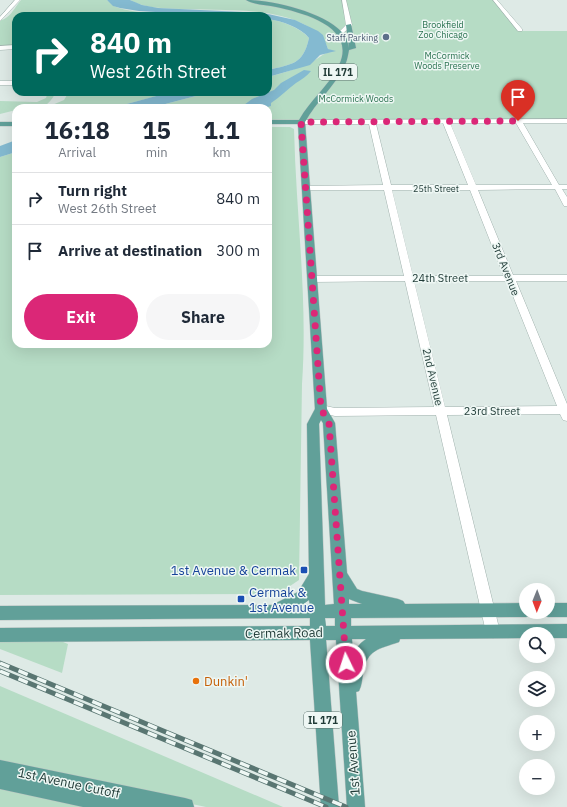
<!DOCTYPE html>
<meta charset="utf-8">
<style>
:root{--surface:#fff;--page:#f6f6f7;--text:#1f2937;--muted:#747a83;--line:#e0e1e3;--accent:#db2777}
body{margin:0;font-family:"IBM Plex Sans",sans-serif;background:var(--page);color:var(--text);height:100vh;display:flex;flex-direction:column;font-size:15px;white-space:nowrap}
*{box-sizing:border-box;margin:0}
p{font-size:13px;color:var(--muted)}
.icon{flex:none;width:22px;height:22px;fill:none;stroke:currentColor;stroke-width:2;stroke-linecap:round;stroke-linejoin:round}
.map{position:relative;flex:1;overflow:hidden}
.drawer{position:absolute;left:12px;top:104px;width:260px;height:244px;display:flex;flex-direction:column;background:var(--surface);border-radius:12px;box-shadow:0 4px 16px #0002}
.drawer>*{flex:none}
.top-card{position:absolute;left:12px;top:12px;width:260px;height:84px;border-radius:12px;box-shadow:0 4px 16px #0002;background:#00695c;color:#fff;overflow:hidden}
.needle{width:26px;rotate:181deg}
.buttons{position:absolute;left:519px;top:583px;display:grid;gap:8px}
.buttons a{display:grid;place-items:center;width:36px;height:36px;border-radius:50%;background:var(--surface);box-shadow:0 4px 16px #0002;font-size:20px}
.pin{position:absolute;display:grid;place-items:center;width:34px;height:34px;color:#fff;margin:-41px -17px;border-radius:50% 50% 50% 0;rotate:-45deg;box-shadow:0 0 4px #0007}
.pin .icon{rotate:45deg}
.me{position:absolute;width:44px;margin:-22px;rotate:356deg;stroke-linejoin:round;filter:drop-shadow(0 0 3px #0008)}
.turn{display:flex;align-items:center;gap:14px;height:84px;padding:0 12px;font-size:18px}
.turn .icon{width:52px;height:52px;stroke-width:2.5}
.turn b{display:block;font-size:28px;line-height:34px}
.eta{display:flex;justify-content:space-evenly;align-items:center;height:68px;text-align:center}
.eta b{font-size:24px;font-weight:700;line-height:28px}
.action{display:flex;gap:8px;margin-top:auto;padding:8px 12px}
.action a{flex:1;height:46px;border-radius:24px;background:var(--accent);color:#fff;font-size:16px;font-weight:700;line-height:46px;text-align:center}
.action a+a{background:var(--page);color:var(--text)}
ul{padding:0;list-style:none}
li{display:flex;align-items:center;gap:12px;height:52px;padding:0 12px;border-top:1px solid var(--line)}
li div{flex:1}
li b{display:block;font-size:15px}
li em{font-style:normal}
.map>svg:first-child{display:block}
.green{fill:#b6dcc5}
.water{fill:#84bad1}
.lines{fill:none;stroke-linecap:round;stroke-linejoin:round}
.minor-casing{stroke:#a1b2ae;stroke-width:1}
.major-casing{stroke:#bcc4c3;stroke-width:1}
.minor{fill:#fff;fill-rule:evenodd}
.major{fill:#61a099;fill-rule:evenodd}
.rail-casing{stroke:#597672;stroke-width:5}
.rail{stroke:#eef7f4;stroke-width:3.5;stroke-dasharray:10;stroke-linecap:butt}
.route{stroke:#db2777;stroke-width:7;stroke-dasharray:0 12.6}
.service-dot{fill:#5c6f8a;stroke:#eef7f4;stroke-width:1.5}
.transit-dot{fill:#1a4fb4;stroke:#eef7f4;stroke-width:1.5}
.food-dot{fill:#e8710a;stroke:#eef7f4;stroke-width:1.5}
.labels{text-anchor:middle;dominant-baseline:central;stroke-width:3;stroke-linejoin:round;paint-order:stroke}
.far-park-label{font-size:9px;fill:#29714f;stroke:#eef7f4}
.far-service-label{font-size:9px;fill:#4e5e75;stroke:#eef7f4;text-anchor:end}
.far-street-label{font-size:9px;fill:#1f3a36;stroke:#eef7f4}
.shield{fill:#eef7f4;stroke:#5d736f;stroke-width:1}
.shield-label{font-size:10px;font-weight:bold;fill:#1f3a36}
.street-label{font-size:11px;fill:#1f3a36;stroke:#eef7f4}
.near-transit-label{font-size:13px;fill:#164399;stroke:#eef7f4;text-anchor:end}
.near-street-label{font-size:13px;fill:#1f3a36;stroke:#eef7f4}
.near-food-label{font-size:13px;fill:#c56008;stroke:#eef7f4;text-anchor:start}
</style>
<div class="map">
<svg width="567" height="807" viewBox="0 0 567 807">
<rect width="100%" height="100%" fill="#deeae6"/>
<g class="green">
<path d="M21,0h86c3,2 5,5 7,6 20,10 85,9 110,10h-208v32h-16v-28c9,0 15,-13 21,-20z"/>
<path d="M130,0h363l25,31h49v89h-299v-12h-118l61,-16h57v-15c16,-4 31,-9 45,-16 8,-4 11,-9 20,-9l-5,-3c-2,-7 -5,-10 -10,-15 -32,-29 -97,-23 -137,-25 -18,-1 -35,0 -51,-9z"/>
<path d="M268,19c14,2 31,8 41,19 -6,27 -17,26 -41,32z"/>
<path d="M48,92h8c-10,20 -20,16 -40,16v2l-16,4v-13l37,1 9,-4z"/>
<path d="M69,92h103l-60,16h-67l19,-8z"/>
<path d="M268,127h22l4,2c2,85 14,170 8,255l-3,196 -21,14 -278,1v-438l16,-5v192h252z"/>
<path d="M0,641l63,1 5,2 -6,29 -62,-24z"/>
<path d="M0,686l283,121h-77l-206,-44z"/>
<path d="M0,786l97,21h-97z"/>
</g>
<g class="water">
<path d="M107,0h23l12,5 16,3 85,4 25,2 27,6 23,11 5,4 5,14 8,2 -16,4 -10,10 -42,12v-7c24,-6 35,-5 41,-32 -9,-11 -27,-17 -41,-19v-3l-64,-1 -65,-4 -19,-3 -7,-2z"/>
<path d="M304,70l7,1c-4,5 -9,8 -15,12 -8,6 -16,14 -25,20v3l-7,2h-21l1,-3 8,-6 22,-9 7,-7z"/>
<path d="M171,92h40l-61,16h-38z"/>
<path d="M16,140v12l-16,5v-11z"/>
</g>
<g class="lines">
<defs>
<g id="minor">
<path d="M15,0h5l-20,21v-4z"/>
<path d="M342,0h4l6,25 -12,11 -3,-2 9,-9z"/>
<path d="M493,0h4l25,29v2h-4z"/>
<path d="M16,45v4l-16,1v-4z"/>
<rect x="0" y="81" width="16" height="4"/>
<path d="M567,119v4h-44l36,62h8v4h-5l5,8v9h-3l-9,-17 -77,1 35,85h54v6h-51l51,123v17l-4,-1 -3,-6 -113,1 53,217 -2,4 -5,2 -5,-2 -2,-4 -50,-217 -101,1 -18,-4 -2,-3 2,-3 4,-1 14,3 99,-1 -29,-126 -93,1 -5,-3 5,-3h92l-20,-86h-79l-4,-2 4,-2 78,-1 -14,-61h-68l-3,-2 3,-2zM443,123l25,62h-77l-15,-61zM450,123h66l36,62h-76zM392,190h78l34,86h-91zM414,281h93l50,125 -112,1z"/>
</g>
<g id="major">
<path d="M246,0c27,0 83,13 99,36 2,3 3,8 4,12l-3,-23 5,-1 5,24 -7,2c-1,5 -2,11 -4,15 -10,21 -29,37 -40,57l22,287 8,14 12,150 10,16 5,2 36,8 5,2 2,3 121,-1v9h7l-2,3 -5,2 -175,1v8l216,-2v14h-19v-4h-22v4l-126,1 -1,3c-20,7 -32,7 -36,31 -1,6 -1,12 -4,18l-3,1 9,115h-18l-11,-167h-10l13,167h-18l-11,-167 -310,2v-14l310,-2v-8l-310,2v-14l272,-1 26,-13 11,-18 -2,-150 8,-15 -17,-285h-30v-4h31c11,-20 30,-34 40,-55 18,-38 -35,-52 -63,-58 -9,-2 -22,-2 -30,-7zM321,420l2,3 11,181 -9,1 -6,-181zM349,599l13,5h-13zM309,600l1,5h-8zM325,618h10v8h-9zM352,639h14l-5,4 -8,9z"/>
<rect x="0" y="122" width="16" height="4"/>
<path d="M548,603h19v14h-19l-5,-2 -2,-3h7z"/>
<path d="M0,760l185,38 7,2 2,7h-111l-83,-18z"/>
</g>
</defs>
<use href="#minor" class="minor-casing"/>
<use href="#major" class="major-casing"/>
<use href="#minor" class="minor"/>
<use href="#major" class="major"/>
<defs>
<g id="rail">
<path d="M0,663l346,144"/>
<path d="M0,671l326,136"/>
</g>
</defs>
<use href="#rail" class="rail-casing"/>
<use href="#rail" class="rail"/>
</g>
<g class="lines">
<path class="route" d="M346,663l-17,-240 -8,-14 -20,-287 217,-1"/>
</g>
<circle class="service-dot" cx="386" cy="37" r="4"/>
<g class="transit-dot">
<rect x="300" y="566" width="8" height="8" rx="2"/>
<rect x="237" y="595" width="8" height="8" rx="2"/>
</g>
<circle class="food-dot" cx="196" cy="681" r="4"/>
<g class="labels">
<g class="far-park-label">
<text x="443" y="24">Brookfield<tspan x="443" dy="10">Zoo Chicago</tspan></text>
<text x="447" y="55">McCormick<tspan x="447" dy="10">Woods Preserve</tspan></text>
<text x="356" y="98">McCormick Woods</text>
</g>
<g class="far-service-label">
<text x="378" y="37">Staff Parking</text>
</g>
<g class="far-street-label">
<text x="436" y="188">25th Street</text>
</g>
<g class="shield">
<rect x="319" y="64" width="38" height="16" rx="3"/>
<rect x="304" y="712" width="38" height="16" rx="3"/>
</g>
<g class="shield-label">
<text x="338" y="72">IL 171</text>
<text x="323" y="720">IL 171</text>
</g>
<g class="street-label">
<text transform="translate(506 269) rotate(68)">3rd Avenue</text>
<text x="440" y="278">24th Street</text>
<text transform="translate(433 377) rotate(77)">2nd Avenue</text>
<text x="492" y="411">23rd Street</text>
</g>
<g class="near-transit-label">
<text x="296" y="570">1st Avenue &amp; Cermak</text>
<text x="249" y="592" text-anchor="start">Cermak &amp;<tspan x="249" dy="15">1st Avenue</tspan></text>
</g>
<g class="near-street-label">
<text transform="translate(284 633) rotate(-1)">Cermak Road</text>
<text transform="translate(353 763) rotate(-94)">1st Avenue</text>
<text transform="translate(69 783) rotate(12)">1st Avenue Cutoff</text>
</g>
<g class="near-food-label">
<text x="204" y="681">Dunkin'</text>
</g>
</g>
</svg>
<div class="buttons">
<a><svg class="needle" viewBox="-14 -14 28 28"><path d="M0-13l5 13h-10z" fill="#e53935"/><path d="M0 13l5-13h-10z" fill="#747a83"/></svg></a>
<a><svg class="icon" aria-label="search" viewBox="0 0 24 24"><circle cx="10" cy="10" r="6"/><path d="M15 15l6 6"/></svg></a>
<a><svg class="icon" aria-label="layers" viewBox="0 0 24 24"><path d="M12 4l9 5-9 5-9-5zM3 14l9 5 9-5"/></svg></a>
<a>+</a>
<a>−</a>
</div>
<div class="pin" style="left:518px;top:121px;background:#d93025"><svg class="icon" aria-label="arrive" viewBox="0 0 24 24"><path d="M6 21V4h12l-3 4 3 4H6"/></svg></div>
<svg class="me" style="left:346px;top:663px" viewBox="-20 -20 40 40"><circle r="17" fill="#db2777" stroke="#fff" stroke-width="3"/><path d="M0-11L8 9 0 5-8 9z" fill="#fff"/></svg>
<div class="top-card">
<div class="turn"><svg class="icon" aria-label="right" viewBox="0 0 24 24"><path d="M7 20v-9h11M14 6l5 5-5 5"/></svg><div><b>840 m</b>West 26th Street</div></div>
</div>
<section class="drawer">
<div class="eta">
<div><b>16:18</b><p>Arrival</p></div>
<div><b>15</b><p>min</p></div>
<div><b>1.1</b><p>km</p></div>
</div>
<ul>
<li><svg class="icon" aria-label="right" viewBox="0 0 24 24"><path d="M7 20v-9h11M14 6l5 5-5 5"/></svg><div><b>Turn right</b><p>West 26th Street</p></div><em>840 m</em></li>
<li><svg class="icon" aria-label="arrive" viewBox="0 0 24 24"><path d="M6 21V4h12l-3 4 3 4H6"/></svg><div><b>Arrive at destination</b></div><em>300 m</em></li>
</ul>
<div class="action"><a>Exit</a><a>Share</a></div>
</section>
</div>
